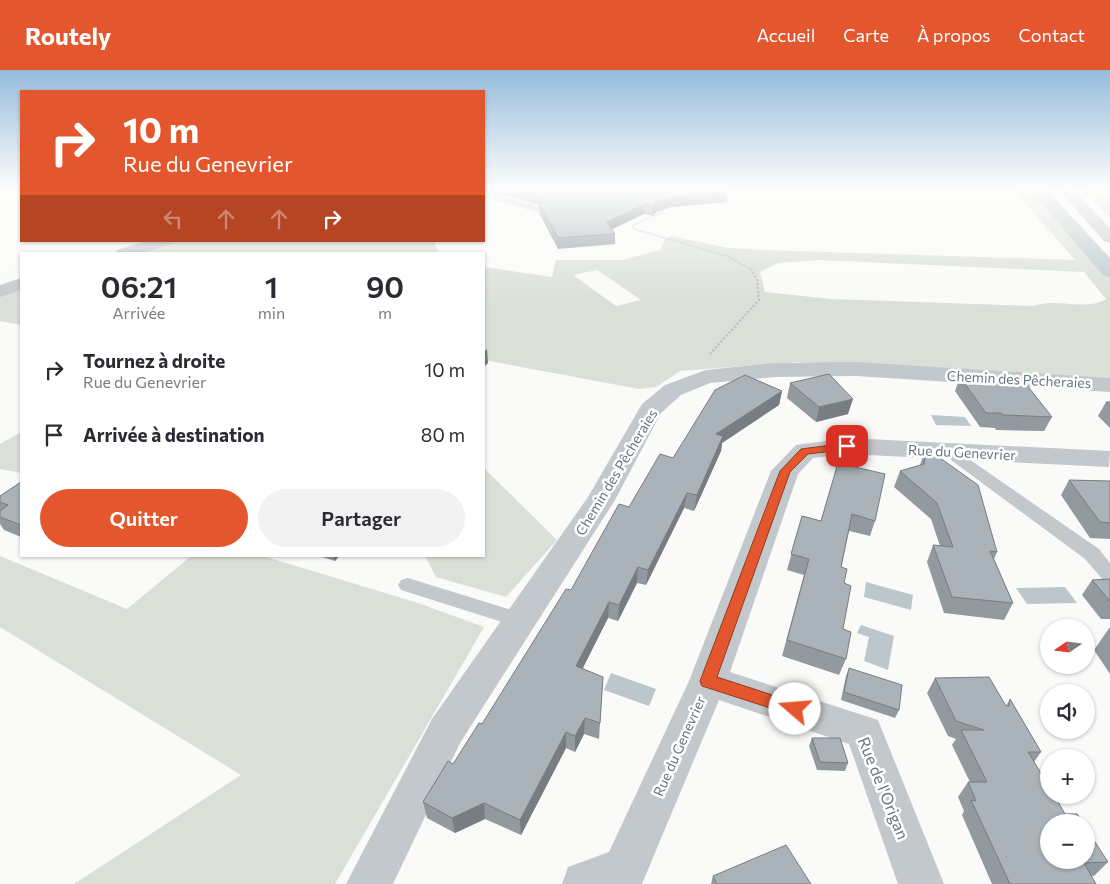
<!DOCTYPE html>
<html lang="fr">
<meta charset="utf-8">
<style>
:root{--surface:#fff;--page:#f2f2f3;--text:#2b2b33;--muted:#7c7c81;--accent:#e4572e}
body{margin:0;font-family:Commissioner,sans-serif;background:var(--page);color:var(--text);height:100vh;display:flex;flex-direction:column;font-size:19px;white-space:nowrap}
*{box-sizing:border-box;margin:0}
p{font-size:16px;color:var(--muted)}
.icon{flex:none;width:28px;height:28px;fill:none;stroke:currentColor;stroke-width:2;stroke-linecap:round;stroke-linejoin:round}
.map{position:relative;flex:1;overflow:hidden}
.drawer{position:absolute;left:20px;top:182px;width:465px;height:305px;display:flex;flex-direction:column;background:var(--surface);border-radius:0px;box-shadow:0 1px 4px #0004}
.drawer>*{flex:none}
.top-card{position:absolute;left:20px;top:20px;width:465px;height:152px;border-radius:0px;box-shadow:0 1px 4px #0004;background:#e4572e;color:#fff;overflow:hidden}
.needle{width:32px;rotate:256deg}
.fabs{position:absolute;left:1040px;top:549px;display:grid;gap:10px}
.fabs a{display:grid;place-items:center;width:55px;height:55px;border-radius:50%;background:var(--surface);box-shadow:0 1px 4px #0004;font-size:25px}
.pin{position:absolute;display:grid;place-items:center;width:42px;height:42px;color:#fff;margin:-21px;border-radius:10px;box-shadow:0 2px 8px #0006}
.me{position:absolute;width:55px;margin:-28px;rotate:288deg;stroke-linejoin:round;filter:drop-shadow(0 0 4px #0008)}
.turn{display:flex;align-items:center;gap:18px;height:105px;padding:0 20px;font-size:22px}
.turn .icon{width:65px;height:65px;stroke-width:2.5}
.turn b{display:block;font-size:35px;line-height:42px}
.lanes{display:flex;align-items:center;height:48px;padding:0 20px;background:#0003;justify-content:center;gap:25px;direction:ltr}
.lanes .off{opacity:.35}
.eta{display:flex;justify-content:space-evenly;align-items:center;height:85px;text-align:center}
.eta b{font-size:30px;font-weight:600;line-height:35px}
.action{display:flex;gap:10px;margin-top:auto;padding:10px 20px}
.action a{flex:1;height:58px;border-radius:30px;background:var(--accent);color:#fff;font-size:20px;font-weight:600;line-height:58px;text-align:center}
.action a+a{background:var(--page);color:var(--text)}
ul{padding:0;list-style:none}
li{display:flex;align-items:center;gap:15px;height:65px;padding:0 20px}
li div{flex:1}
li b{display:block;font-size:19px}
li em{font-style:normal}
header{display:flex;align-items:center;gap:30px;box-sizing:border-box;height:70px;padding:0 25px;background:var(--accent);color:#fff}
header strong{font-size:24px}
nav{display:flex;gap:28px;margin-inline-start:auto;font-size:18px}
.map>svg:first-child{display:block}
.green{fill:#dadfd7;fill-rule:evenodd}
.water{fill:#bbc7cb}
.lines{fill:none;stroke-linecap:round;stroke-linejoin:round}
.canal{fill:#bbc7cb;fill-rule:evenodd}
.path-far1{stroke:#bbbfc2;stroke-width:2;stroke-dasharray:1 1;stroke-linecap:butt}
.path{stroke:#bbbfc2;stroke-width:2.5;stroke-dasharray:2 2;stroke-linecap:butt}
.service{fill:#c3c8cc;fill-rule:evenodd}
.minor{fill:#c3c8cc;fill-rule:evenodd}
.wall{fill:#929a9f}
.shaded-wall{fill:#777d82}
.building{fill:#aab3b9;stroke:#777d82}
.route{fill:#e4572e;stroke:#94391e}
.labels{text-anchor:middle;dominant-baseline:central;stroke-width:5;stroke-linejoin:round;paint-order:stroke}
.street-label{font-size:14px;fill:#657683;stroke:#fff}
.near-street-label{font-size:16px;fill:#657683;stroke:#fff}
</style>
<header>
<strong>Routely</strong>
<nav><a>Accueil</a><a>Carte</a><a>À propos</a><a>Contact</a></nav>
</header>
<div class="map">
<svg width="1110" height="814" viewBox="0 0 1110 814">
<rect width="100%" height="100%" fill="#fafaf8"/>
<g class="green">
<path d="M1013,119h21l76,87v103l-313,-17 -117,9 -24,16 -17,2 -155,-29v-93l68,10 4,-17h66l38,-10 5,-11 7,-3 57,12 35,2 311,10zM818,190l266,12 22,27c-21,13 -49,-2 -72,7l-203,-7 -66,-7 -5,-20 18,-9zM597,200l44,30 -25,6 -43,-31z"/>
<path d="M1083,119h27v29z"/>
<path d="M174,171h260l5,13h-304z"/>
<path d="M21,218v37l-21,-4v-26z"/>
<path d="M21,362v41l-21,-4v-25z"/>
<path d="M484,398l73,72 -51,57 -70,-20 -11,-21h59z"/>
<path d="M0,486l127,53 64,-53h72l155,47 66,24 -149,257h-261l167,-109 -241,-148z"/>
</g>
<g class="water">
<path d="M931,345l34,2 6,9 -35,-1z"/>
<path d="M866,512l47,13 -2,15 -47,-13z"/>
<path d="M1065,517l12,16 -50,1 -11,-16z"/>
<path d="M861,555l33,11 -6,34 -24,-9 5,-24 -12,-4z"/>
<path d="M611,603l45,16 -7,17 -45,-16z"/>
</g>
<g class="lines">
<path class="canal" d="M1029,119h17l64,69v19l-7,-2z"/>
<path class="path-far1" d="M661,137l2,5 -27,12 -3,2 1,3 93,27 25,14"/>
<path class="path" d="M710,284l49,-54 -2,-21 -6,-10"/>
<g class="service">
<path d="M484,121l56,16 1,2 -4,3 -53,-15z"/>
<path d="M948,376l5,2 146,101 11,14v19l-7,-2 -18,-21 -142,-105 -3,-3z"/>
<path d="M408,508l120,37 3,5 -3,5 -7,3 -120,-38 -3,-5 3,-5z"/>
</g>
<g class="minor">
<path d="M1058,119h15l37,39v15l-6,-2z"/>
<path d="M146,171h26l-2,3 -29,10h-26l2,-4z"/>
<path d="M21,208v12l-21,7v-12z"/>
<path d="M856,292l254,16v14l-254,-16 -82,1 -64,6 -29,12 -20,18 -46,87 -155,243 -67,141h-47l86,-165 156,-222 54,-93 23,-19 41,-15 68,-7z"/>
<path d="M847,368l263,13 -1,16 -262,-13 -34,4 -15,16 -68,198 148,48 66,164h-46l-49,-140 -130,-44 -77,184h-80l6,-17 41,-15 80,-171 82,-210 25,-26z"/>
</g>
</g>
<g class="wall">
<path d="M484,119h237l6,13 -56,5 -15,5 -3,4 -9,-2 -32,15 3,5v10l-57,5 -19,-36v-8l-55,-15z"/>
<path d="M960,307l92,40 -8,14 -48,-1 -1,-2 -15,-1 -25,-36z"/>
<path d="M790,313l58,31 -32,8 -29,-24z"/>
<path d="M782,321l-3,14 -57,38 -1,8 -27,60 -10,-3 -38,77 -9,-2 -19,38 -10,-3 -26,50 21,9 -4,62 -15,-5 -9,18 -9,-4 -45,87 -36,-16 -30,14 -28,-15 -4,-16 30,-38 29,-40 89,-134 58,-83 44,-49z"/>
<path d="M1106,332h4v26l-12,-12z"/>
<path d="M926,378l71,104 -3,7 19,44 -9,17 -60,-7 -17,-51 6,-17 7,1 -9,-27 -37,-32 6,-16 20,-6z"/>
<path d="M838,393l37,58 -5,15 -21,-5 -8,36 3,16 -1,46 3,30 -7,16 -57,-19 22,-81 -17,-5 15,-54 19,5z"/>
<path d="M1069,410l41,1v58l-20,-1 -29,-43z"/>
<path d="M21,412v55l-17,-7 -4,-6v-28z"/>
<path d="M319,486h20l-4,5z"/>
<path d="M1110,509v40h-9l-19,-24 10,-15z"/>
<path d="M1110,557v47l-16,-24z"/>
<path d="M849,598l50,42 -4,8 -54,-18 5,-24z"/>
<path d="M935,608l71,28 4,-7 31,53 -7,10 31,52 43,48 -14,14h-3l5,8h-104l-30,-69 2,-4 -6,-14 10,-15h2l-18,-37 4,-6 -8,-3 -21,-43z"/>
<path d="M812,668l36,25 -3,8 -28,-1 -8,-24z"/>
<path d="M713,806l98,8h-100z"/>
</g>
<g class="shaded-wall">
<path d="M728,122l-1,10 -56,5 -15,5 -3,4v-10l3,-4 16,-5z"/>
<path d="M645,134l-1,10 -38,18 1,-10z"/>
<path d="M487,279l1,14 -4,4v-15z"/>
<path d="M782,321l-3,14 -57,38 -1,8 -27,60 3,-16 19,-61z"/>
<path d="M853,329l-5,15 -32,8 3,-15z"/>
<path d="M687,423l-3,15 -38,77 2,-15z"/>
<path d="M333,486h6l-4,5z"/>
<path d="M638,497l-1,16 -19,38 1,-16z"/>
<path d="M609,532l-1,16 -32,64v-16z"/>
<path d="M585,648l-1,16 -9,18v-16z"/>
<path d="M566,662v16l-45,87 -1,-15z"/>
<path d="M484,733l1,16 -30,14 -3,-15z"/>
</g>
<g class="building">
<path d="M516,119h205l7,3 -56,5 -16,5 -3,4 -8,-2 -38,18 8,12 -57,4 -19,-35 4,-3 -3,-5z"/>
<path d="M829,304l24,25 -34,8 -29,-24z"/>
<path d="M745,305l37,16 -66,43 7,2 -26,59 -10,-2 -39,77 -10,-3 -19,38 -10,-3 -33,64 27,11 -3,46 -15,-5 -10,18 -9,-4 -46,88 -36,-17 -32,15 -29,-16 25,-41 5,3 26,-41 3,1 84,-135 5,1 48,-86 10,3 31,-53 13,4 42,-68z"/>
<path d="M960,307l62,2 30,38 -49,-2 -2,-2h-15z"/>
<path d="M1106,332h4v4z"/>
<path d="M926,378l52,37 19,67 -7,-1 23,52 -61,-6 -19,-52 20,2 -16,-44 -37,-32 24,-7z"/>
<path d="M838,393l47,11 -10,47 -23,-7 -11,53 6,2 -3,14 7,3 -8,43 8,3 -5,27 -59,-19 22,-81 -18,-5 11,-38 19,5z"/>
<path d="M1069,410l41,1v42l-10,-1z"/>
<path d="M21,412v43l-21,-8v-6l8,-6 -8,-3v-6z"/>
<path d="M1110,509v22l-18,-21z"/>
<path d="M849,598l53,17 -3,25 -55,-18z"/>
<path d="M989,607l17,29h3l1,-7 31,53h-13l21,34v9h5l11,19h12l6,8h-34v38h37v-32l22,34 -24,1 12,21h-86l-39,-84 5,1 -8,-19h19l-26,-52h23l-28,-9 -21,-43z"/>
<path d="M812,668h28l8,25 -28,-1z"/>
<path d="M786,775l25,39h-94l-4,-8z"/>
</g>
<linearGradient id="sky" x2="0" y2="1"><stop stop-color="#96bcdc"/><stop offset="0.51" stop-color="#fdfdfc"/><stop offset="1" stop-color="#fdfdfc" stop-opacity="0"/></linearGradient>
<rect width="1110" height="233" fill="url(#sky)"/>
<path class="route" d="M847,373l4,1v5l-43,5 -18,18 -73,205 83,27 3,5 -3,5 -5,2 -93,-30 -2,-5 80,-210 21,-22z"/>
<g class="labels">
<g class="street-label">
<text transform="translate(1019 309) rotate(3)">Chemin des Pêcheraies</text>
<text transform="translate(962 382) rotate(3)">Rue du Genevrier</text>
<text transform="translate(616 402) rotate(-59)">Chemin des Pêcheraies</text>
<text transform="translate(679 676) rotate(-66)">Rue du Genevrier</text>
</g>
<g class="near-street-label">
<text transform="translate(884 718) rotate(68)">Rue de l'Origan</text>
</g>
</g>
</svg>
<div class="fabs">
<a><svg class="needle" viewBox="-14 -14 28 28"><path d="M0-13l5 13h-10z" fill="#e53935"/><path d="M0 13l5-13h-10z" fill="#7c7c81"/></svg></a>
<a><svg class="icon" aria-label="sound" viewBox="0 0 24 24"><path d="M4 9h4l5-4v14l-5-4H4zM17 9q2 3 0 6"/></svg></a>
<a>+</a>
<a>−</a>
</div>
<div class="pin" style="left:847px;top:376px;background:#d93025"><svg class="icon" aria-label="arrive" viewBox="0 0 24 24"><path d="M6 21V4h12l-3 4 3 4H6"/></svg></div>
<svg class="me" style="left:795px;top:639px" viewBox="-20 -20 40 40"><circle r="19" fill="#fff"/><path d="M0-13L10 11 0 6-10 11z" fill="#e4572e"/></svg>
<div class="top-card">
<div class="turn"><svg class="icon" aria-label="right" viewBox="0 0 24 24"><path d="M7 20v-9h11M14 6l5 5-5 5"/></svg><div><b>10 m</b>Rue du Genevrier</div></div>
<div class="lanes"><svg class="icon off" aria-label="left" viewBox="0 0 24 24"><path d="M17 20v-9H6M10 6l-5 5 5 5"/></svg><svg class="icon off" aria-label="ahead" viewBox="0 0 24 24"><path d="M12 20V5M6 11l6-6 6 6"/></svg><svg class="icon off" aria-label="ahead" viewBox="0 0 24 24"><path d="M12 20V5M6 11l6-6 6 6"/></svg><svg class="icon" aria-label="right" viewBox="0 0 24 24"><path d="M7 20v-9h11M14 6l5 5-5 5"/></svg></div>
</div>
<section class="drawer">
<div class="eta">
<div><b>06:21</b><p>Arrivée</p></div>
<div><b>1</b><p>min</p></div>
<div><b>90</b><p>m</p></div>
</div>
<ul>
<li><svg class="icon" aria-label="right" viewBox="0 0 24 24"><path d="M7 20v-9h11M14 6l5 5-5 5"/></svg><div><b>Tournez à droite</b><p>Rue du Genevrier</p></div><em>10 m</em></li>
<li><svg class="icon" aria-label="arrive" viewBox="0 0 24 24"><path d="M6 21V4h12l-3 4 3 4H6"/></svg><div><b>Arrivée à destination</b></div><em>80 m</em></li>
</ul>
<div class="action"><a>Quitter</a><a>Partager</a></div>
</section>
</div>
